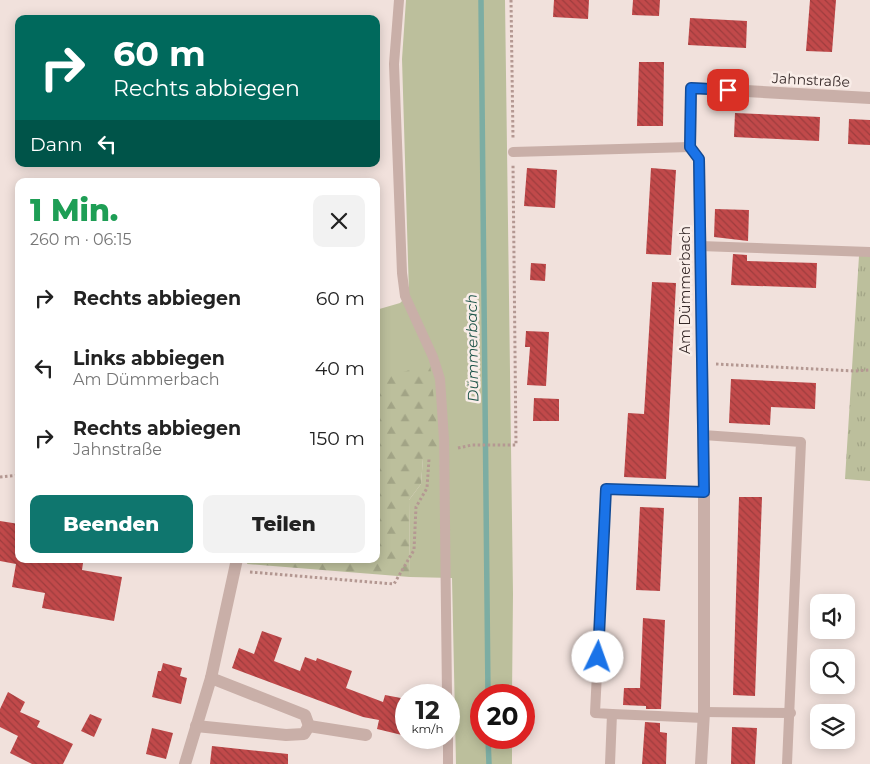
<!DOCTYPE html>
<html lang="de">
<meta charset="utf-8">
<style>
:root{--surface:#fff;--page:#f2f2f2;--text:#222;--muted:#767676;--accent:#0f766e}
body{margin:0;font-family:Montserrat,sans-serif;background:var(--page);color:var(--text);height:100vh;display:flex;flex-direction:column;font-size:19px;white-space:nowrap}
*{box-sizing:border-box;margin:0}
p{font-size:16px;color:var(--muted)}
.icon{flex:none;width:28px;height:28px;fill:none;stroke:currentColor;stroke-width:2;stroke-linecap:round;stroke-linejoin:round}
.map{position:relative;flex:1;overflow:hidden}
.details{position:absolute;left:15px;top:178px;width:365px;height:385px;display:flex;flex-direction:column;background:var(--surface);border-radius:10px;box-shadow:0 2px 12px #0003}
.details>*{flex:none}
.top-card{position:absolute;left:15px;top:15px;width:365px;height:152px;border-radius:10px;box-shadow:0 2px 12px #0003;background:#00695c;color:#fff;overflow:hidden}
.tools{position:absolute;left:810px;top:594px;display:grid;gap:10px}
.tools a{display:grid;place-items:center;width:45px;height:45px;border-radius:10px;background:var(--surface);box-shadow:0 2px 12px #0003;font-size:25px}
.speed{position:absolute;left:395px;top:684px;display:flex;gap:10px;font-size:25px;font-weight:700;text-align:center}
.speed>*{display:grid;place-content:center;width:65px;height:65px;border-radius:50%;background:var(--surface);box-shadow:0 2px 12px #0003;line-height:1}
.speed small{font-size:12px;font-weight:400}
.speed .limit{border:8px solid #d22;background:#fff;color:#111}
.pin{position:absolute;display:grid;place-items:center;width:42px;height:42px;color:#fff;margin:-21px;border-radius:10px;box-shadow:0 2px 8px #0006}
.me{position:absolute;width:55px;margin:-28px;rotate:3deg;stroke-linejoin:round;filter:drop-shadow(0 0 4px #0008)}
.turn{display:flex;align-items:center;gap:18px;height:105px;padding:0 15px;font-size:22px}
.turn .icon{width:65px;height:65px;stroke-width:2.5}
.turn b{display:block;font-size:35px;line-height:42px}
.then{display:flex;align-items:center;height:48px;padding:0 15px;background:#0003;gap:10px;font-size:19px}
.round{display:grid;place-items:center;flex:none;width:52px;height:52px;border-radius:10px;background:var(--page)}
.summary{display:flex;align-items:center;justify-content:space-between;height:85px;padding:0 15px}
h1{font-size:30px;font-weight:800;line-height:38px;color:#1e9e55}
.cta{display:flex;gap:10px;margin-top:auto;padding:10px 15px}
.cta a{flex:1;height:58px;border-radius:10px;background:var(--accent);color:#fff;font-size:20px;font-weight:800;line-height:58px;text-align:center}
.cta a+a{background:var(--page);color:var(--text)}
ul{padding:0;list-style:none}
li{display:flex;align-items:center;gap:15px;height:70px;padding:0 15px}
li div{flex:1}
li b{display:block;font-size:19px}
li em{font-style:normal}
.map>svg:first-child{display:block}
.green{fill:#bcbf9c}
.forest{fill:url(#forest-firs)}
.park{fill:url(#park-tufts)}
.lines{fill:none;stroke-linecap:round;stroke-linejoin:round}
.stream{stroke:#7cada3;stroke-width:5.5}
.building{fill:url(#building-back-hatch)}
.path{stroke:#b49892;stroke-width:3;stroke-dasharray:2.5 2.5;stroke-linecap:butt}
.lane{stroke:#c9afa8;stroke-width:10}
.street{stroke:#c9afa8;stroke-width:12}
.route-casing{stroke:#114b97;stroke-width:12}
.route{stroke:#1a73e8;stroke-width:9}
.labels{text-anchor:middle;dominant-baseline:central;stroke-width:5;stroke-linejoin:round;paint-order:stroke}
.street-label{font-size:14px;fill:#362928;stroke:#f9ede8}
.water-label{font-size:15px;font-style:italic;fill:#1f564b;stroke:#f9ede8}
</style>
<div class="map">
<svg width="870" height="764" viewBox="0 0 870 764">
<defs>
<pattern id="forest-firs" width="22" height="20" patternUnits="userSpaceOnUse" patternTransform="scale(1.25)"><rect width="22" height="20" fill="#bcbf9c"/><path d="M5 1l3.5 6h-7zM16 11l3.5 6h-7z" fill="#a2a486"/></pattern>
<pattern id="park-tufts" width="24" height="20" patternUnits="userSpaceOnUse" patternTransform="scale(1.25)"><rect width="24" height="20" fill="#bcbf9c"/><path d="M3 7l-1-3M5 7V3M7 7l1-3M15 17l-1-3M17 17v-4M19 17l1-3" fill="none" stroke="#a2a486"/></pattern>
<pattern id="building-back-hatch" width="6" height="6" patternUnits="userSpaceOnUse" patternTransform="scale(1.25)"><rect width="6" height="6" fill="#c1494a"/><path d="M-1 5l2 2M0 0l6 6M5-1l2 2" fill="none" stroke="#9e3d3e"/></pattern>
</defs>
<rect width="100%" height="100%" fill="#f1e1dc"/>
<path class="green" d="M406,0h99l8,594 -1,101h-31v43h31v26h-56l-4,-186 -42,-1 -1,-77 12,-16 2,-26 -47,-78v-70l24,-7 9,-9 -7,-235z"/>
<path class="forest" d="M430,364l9,82 -16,12 -2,26 -12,16 1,77 -163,-13 1,-5h128v-179z"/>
<path class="park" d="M859,256h11v225l-25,-2z"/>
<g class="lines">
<g class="stream">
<path d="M481,0l7,695"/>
<path d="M488,738l1,26"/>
</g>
</g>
<g class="building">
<path d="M554,0h35l-1,19 -35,-2z"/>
<path d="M633,0h27l-1,16 -27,-1z"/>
<path d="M810,0h26l-4,52 -26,-1z"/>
<path d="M690,18l57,3 -1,27 -58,-3z"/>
<path d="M639,62h25l-1,64h-26z"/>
<path d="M735,113l85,4 -1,24 -85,-4z"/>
<path d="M849,119l21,1v25l-22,-1z"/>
<path d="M527,168l30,2 -2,38 -31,-2z"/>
<path d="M651,168l25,2 -5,85 -25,-1z"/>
<path d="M715,209l34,1 -1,31 -34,-4z"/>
<path d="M733,254l14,1v6l70,2 -1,25 -85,-3z"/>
<path d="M531,263l15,1 -1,17 -15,-1z"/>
<path d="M652,282l24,1 -10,196 -42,-2 4,-64 16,1z"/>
<path d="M526,331l23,1 -3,54 -19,-1 3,-38h-5z"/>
<path d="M731,379l85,4 -1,26 -44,-2 -1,18 -41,-2z"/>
<path d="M534,398l25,1v22h-26z"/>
<path d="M739,497h23l-7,199 -22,-1z"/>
<path d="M640,507l24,1 -4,83 -24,-1z"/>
<path d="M0,521l19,3v35h40l24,4 -1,7 40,7 -8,44 -72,-13 3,-15 -33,-6 4,-23 -16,-3z"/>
<path d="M643,618l22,2 -4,89h-15v-3l-23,-1 1,-17h16z"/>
<path d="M262,631l20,7 -8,23 26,10 5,-14 11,4 1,-3 35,13 -6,17 37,14 2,-7 21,4v37l-29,-7 2,-9 -16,-3 -131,-49 7,-20 15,6z"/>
<path d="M163,663l19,5 -2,8 7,2 -6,26 -29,-7 6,-26h3z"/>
<path d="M8,692l17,10 -5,10 20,9 -3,6 36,17 -10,20h-31l-22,-11 8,-17 -18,-9v-18z"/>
<path d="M90,714l12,5 -8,18 -13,-6z"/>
<path d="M645,722l15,1v9l7,1 -1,31h-24z"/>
<path d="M732,727l25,1 -2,36h-24z"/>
<path d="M152,728l21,5 -7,26 -20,-5z"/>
<path d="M212,746l76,8v10h-78z"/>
</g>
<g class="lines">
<g class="path">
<path d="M511,0l2,138"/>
<path d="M716,364l138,7 16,-1"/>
<path d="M458,448l14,-3h44l-3,-281"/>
<path d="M0,477l19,-2"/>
<path d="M250,572l144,12 20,-34 2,-43 11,-19 2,-29"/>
</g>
<g class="lane">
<path d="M399,0l-5,64 8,209 3,23 28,61 7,22 4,60 3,256"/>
<path d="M513,152l177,-5"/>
<path d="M700,246l170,6"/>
<path d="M703,435l98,7 -14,322"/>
<path d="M704,712l87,1"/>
<path d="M612,714l-17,-1 11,-224 98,3"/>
<path d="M448,738v26"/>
<path d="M610,764l2,-50 92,4"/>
</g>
<g class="street">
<path d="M211,678l94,37 4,11"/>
<path d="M196,726l90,9 18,-1 5,-8"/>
<path d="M309,726l57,9"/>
<path d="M185,764l26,-86 26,-119"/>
<path d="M701,764l3,-52v-220l-5,-333 -9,-12 1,-59 179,10"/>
</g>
</g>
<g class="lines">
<defs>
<path id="route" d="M598,657l8,-168 98,3 -5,-333 -9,-12 1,-59 37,2"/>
</defs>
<use href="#route" class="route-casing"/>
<use href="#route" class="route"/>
</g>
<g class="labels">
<g class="street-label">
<text transform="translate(811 80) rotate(3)">Jahnstraße</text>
<text transform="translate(685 290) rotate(-90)">Am Dümmerbach</text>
</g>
<g class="water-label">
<text transform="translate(472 348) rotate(-91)">Dümmerbach</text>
</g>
</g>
</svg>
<div class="tools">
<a><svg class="icon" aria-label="sound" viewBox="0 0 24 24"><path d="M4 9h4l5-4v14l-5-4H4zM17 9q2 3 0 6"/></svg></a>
<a><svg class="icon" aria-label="search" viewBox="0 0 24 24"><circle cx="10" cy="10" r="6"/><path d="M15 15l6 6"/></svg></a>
<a><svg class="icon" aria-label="layers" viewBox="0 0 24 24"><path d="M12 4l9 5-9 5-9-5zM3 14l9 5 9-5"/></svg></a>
</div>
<div class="speed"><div>12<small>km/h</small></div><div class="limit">20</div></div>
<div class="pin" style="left:728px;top:90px;background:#d93025"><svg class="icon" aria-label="arrive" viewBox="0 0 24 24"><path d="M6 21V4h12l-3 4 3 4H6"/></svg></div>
<svg class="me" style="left:598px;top:657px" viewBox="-20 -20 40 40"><circle r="19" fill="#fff"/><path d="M0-13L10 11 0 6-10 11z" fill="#1a73e8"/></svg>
<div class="top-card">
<div class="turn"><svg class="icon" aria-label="right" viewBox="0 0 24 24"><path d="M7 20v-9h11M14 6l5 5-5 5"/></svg><div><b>60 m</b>Rechts abbiegen</div></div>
<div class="then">Dann<svg class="icon" aria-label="left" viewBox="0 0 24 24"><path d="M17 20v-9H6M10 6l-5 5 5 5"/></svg></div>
</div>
<section class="details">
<div class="summary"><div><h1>1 Min.</h1><p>260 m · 06:15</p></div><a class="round"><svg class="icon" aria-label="close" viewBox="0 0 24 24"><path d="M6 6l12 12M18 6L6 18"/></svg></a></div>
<ul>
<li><svg class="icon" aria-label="right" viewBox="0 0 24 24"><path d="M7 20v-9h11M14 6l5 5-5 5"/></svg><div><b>Rechts abbiegen</b></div><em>60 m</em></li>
<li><svg class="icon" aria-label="left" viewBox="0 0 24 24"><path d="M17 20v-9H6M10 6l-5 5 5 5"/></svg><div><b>Links abbiegen</b><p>Am Dümmerbach</p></div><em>40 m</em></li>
<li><svg class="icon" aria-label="right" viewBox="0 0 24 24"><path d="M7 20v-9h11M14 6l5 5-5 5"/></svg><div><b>Rechts abbiegen</b><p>Jahnstraße</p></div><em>150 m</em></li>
</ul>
<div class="cta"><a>Beenden</a><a>Teilen</a></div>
</section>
</div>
